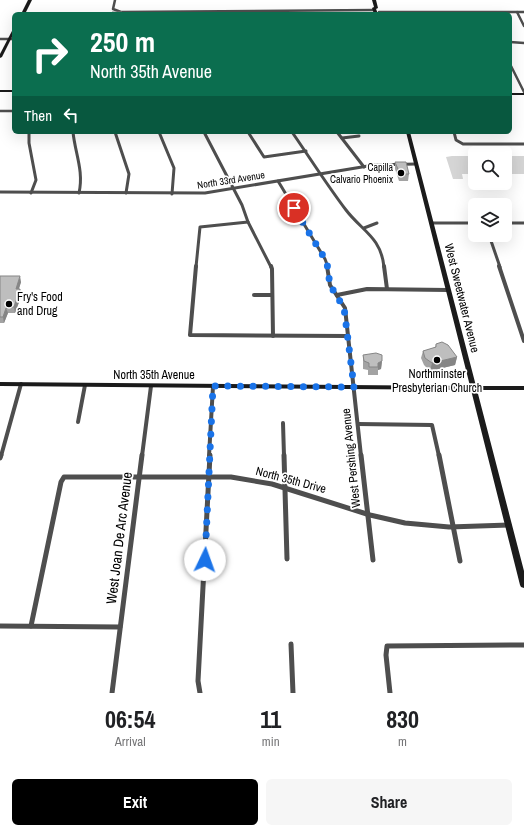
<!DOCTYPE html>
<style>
:root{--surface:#fff;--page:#f6f6f6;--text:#202124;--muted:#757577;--accent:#000}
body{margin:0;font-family:"Archivo Narrow",sans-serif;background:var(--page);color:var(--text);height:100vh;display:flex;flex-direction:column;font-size:15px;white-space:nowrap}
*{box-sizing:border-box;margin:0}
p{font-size:13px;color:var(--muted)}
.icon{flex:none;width:22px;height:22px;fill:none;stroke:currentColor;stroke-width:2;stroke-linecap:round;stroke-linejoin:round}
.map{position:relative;height:693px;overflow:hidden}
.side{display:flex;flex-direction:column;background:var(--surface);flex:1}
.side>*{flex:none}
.top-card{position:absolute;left:12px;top:12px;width:500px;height:122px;border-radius:6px;box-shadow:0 4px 16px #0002;background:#0b6e4f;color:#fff;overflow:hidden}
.buttons{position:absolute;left:468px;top:146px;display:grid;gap:8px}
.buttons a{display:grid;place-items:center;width:44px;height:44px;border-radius:6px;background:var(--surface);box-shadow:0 4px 16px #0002;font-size:20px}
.pin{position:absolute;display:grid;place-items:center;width:34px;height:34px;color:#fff;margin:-17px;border:2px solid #fff;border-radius:50%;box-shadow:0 1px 4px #0007}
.me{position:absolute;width:44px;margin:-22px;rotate:3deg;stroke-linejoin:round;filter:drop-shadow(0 0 3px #0008)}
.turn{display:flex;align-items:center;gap:14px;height:84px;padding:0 12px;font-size:18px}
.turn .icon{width:52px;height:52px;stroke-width:2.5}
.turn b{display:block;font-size:28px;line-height:34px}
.then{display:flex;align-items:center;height:38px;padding:0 12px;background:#0003;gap:8px;font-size:15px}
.eta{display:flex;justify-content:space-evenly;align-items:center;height:68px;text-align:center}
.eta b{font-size:24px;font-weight:700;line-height:28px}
.primary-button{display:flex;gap:8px;margin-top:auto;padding:8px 12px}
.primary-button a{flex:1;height:46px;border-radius:6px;background:var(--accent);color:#fff;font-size:16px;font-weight:700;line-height:46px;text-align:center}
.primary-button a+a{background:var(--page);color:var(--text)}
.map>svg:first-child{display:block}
.green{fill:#d5d5d5}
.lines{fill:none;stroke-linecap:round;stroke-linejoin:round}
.street-far3{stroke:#4e4e4e;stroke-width:2.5}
.street-far2{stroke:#4e4e4e;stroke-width:3}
.street-far1{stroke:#4e4e4e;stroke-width:4}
.street{stroke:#4e4e4e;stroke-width:5}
.secondary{fill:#1b1b1b;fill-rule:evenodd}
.wall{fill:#a3a3a3}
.shaded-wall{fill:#858585}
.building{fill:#bebebe;stroke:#858585}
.route{stroke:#1a73e8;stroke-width:7;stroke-dasharray:0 12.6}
.poi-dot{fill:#000;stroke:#fff;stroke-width:1.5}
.labels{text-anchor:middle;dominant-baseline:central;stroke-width:3.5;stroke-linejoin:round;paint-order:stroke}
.far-poi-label{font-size:10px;fill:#000;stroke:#fff;text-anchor:end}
.far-street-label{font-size:10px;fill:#000;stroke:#fff}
.poi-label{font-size:12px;fill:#000;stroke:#fff;text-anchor:start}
.street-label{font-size:12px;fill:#000;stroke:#fff}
.near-street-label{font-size:14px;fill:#000;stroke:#fff}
</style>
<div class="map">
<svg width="524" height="693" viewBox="0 0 524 693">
<rect width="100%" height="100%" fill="#fff"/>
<g class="green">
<path d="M452,156h23v18h-13l1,5h-10l-7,-22z"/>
<rect x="505" y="156" width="19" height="18"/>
</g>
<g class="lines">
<g class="street-far3">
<path d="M115,0l-2,9 8,3 254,-2"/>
<path d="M379,12h145"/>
<path d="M517,12l7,14"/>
<path d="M0,39h14"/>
<path d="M510,42l14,1"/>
<path d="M510,64l14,28"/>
<path d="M0,111h14"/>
</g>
<g class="street-far2">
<path d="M29,132v11l7,37 -5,13"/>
<path d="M73,132c2,21 11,39 6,61"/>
<path d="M115,132l14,42 -3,19"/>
<path d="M159,132l15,36 -2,26"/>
<path d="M204,132l38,73 6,17 23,45"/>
<path d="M248,132l16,25 42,-6"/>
<path d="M292,132c18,26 35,53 54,78 16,21 35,27 38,57"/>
<path d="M337,132l27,35"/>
<path d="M454,132l2,8 7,4h61"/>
<path d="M342,138l17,-2"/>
<path d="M278,181l47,78 3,8"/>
<path d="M0,192l205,1 169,-28 42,-1"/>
<path d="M431,223h44"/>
<path d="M505,223h19"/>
<path d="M364,228l13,-5"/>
<path d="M489,235l11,32"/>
<path d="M196,267l4,-40 48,-5"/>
</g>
<g class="street-far1">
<path d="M196,266l-6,69 158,1"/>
<path d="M271,266l1,3 1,67"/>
<path d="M327,266l3,19 15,23 16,148"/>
<path d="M384,266l3,23"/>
<path d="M499,266l25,75"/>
<path d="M254,295h18"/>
<path d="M337,295l30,-6 81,1"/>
<path d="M78,422l7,-37"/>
<path d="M283,423l1,33"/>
<path d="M358,424l74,1 7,31"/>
<path d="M1,456l20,-72"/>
<path d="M142,456l9,-70"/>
<path d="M209,456l4,-70"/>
</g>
<g class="street">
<path d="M284,455l3,104"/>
<path d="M361,455l12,105"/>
<path d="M439,455l21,106"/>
<path d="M0,458l1,-3"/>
<path d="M0,626l120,1"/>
<path d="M31,626l30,-144 3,-5h167l41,7 98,31 35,8 44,4 60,-2"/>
<path d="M291,644l2,49"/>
<path d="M112,693l30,-238"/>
<path d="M200,693l-2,-12 12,-226"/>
<path d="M390,693l-4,-38 1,-9 137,-1"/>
</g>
<g class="secondary">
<path d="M28,0h4l-7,14h-4z"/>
<path d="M372,0h4l2,8 -2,1 2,5h-4l-2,-6 2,-1z"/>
<path d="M13,29h1v4l-12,24 -2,1v-4z"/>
<rect x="0" y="90" width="14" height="2"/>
<rect x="510" y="93" width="14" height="2"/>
<path d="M406,132h4l66,254h48v4h-47l47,181v17l-3,-1 -1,-2 -49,-195 -471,-4v-4l470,4z"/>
</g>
</g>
<g class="wall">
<path d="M395,162l14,12 -1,7h-9l-4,-12z"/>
<path d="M0,276l21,6 -2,7h1l2,5 -7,19h-7l-4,10h-4z"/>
<path d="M436,344l21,13 -2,8 -25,6 -6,-6 -3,-7 2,-7 12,-3z"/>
<path d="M363,355l19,6 -1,8 -3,1v5h-10v-5l-5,-1z"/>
</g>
<g class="shaded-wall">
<path d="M20,276l1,6 -4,12 -1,-5z"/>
<path d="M20,289l2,5 -7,19 -1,-6z"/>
<path d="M6,308l2,5 -4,10 -1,-6z"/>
<path d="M457,357l-2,8 -25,6 2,-8z"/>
<path d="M382,361l-1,8 -3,1v-7z"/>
</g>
<g class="building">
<path d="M112,12h10l-1,2h-10z"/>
<path d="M395,162h11l3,12h-9z"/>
<path d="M0,276h20l-4,13h4l-6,18 -8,1 -3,9h-3z"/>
<path d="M442,342l6,3 9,12 -25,6 -7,-5 -2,-7 13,-4v-3z"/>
<path d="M376,353l6,2v6l-4,2v4h-9v-4l-5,-2 -1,-6z"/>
</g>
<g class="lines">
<path class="route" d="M205,560l8,-174 141,1 -10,-79 -14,-23 -3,-22 -2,-4 -31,-51"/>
</g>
<g class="poi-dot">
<circle cx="401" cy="173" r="4"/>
<circle cx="9" cy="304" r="4"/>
<circle cx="437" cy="360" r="4"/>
</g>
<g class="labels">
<g class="far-poi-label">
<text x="393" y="167">Capilla<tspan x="393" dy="12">Calvario Phoenix</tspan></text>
</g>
<g class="far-street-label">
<text transform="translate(231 180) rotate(-9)">North 33rd Avenue</text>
</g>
<g class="poi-label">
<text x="17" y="297">Fry's Food<tspan x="17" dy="14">and Drug</tspan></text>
<text x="437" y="374" text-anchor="middle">Northminster<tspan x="437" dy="14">Presbyterian Church</tspan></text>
</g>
<g class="street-label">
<text transform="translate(462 298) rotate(76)">West Sweetwater Avenue</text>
<text x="154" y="375">North 35th Avenue</text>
<text transform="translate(351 458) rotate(-96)">West Pershing Avenue</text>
<text transform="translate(291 480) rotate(15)">North 35th Drive</text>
</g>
<g class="near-street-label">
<text transform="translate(119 538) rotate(-83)">West Joan De Arc Avenue</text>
</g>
</g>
</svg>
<div class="buttons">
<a><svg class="icon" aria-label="search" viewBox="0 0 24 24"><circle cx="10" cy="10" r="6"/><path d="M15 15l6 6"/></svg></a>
<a><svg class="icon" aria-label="layers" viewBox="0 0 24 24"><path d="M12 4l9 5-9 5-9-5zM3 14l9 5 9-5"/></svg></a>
</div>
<div class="pin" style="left:294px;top:208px;background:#d93025"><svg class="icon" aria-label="arrive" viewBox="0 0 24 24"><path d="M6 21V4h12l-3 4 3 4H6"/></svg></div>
<svg class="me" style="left:205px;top:560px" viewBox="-20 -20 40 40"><circle r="19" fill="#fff"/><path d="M0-13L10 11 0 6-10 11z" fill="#1a73e8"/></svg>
<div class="top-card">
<div class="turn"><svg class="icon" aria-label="right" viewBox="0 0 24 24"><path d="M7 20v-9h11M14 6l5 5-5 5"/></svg><div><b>250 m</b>North 35th Avenue</div></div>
<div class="then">Then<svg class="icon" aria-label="left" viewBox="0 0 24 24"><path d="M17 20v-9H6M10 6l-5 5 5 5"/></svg></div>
</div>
</div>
<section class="side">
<div class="eta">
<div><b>06:54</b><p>Arrival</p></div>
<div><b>11</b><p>min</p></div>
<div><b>830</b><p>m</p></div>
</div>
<div class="primary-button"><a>Exit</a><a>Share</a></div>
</section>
